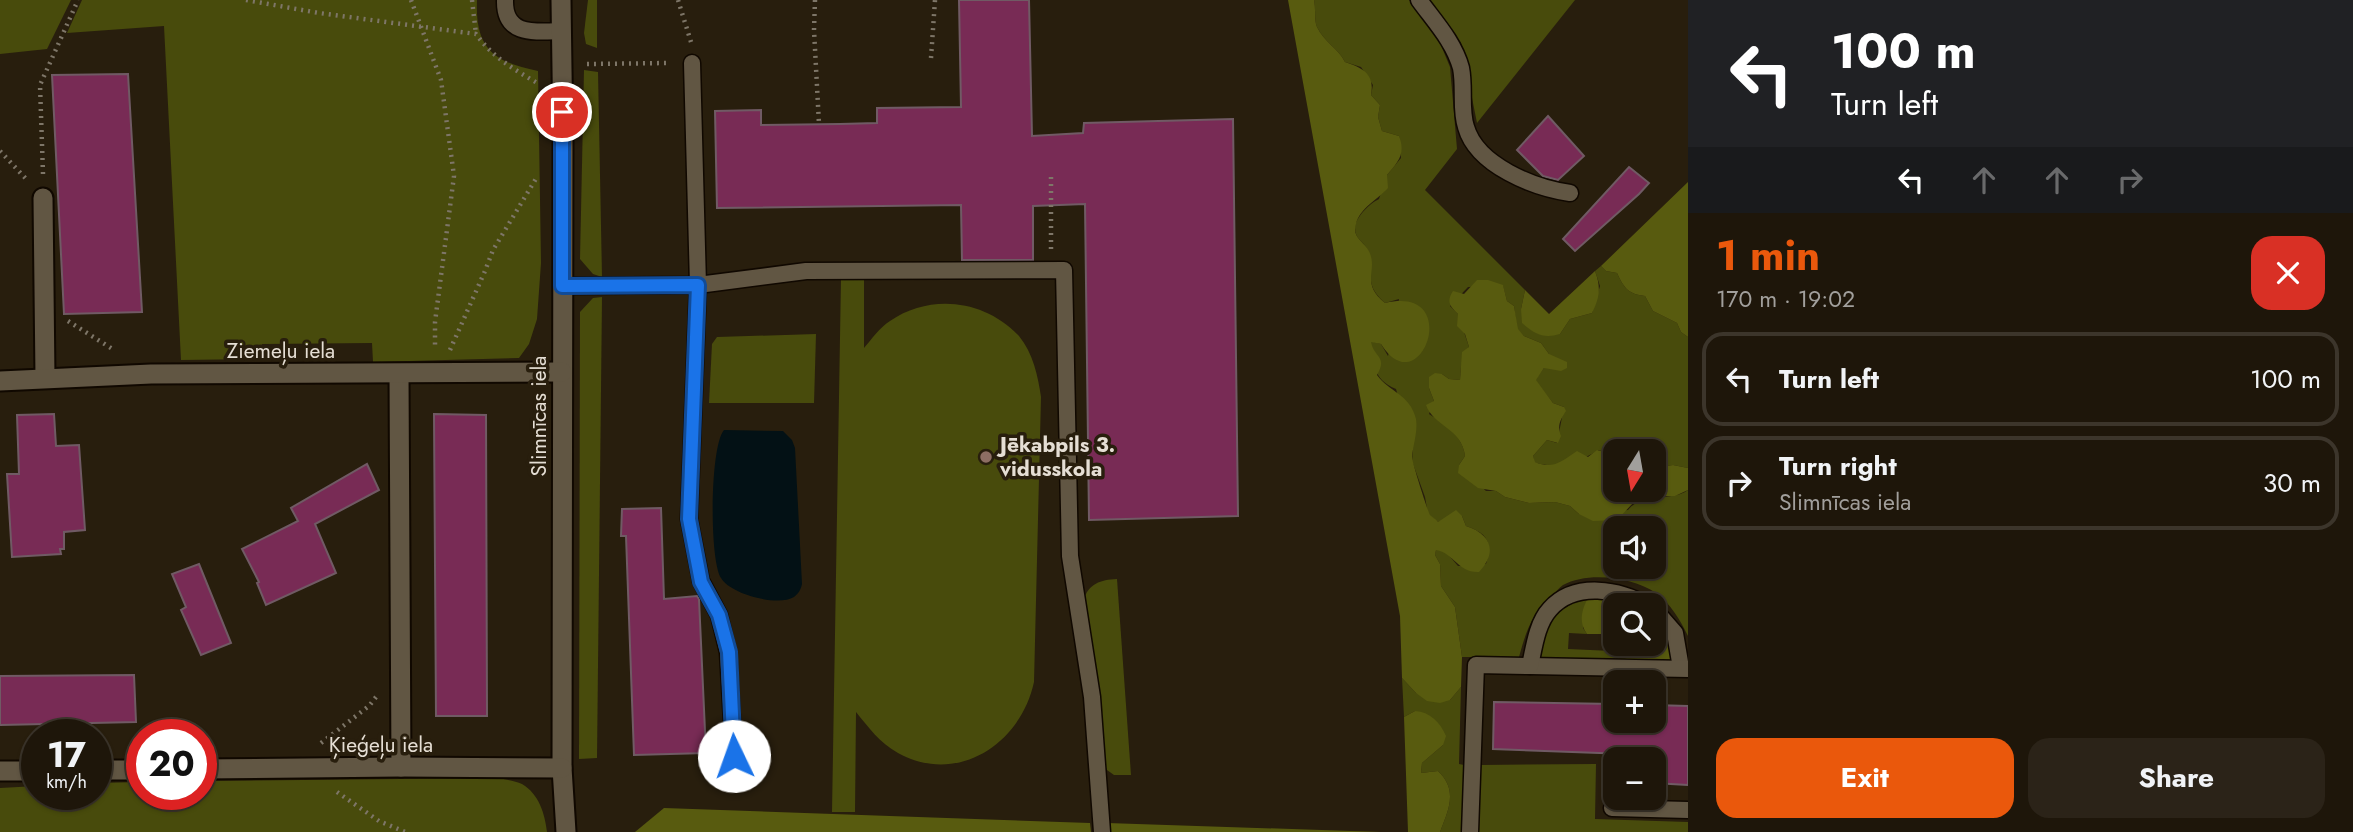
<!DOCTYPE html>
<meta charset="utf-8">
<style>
:root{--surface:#1e160a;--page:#2b2318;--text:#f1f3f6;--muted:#a19f9c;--line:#3c352b;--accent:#ea580c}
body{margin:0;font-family:Jost,sans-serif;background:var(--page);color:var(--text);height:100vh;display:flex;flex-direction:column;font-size:26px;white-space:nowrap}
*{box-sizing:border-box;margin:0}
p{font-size:23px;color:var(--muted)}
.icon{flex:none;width:38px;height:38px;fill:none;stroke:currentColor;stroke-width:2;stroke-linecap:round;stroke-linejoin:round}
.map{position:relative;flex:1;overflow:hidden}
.panel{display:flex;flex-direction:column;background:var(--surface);width:665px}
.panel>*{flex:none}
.top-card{background:#202124;color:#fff;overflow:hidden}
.needle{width:46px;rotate:191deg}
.controls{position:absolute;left:1603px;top:439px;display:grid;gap:14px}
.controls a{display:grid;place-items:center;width:63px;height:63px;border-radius:14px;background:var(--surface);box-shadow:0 2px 5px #0004,0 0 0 2px var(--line);font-size:35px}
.speed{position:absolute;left:21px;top:719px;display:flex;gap:14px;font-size:35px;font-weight:700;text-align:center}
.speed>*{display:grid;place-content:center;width:91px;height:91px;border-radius:50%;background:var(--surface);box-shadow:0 2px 5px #0004,0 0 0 2px var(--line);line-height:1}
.speed small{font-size:18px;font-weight:400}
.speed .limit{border:10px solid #d22;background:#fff;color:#111}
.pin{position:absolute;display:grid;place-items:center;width:60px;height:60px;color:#fff;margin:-30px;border:4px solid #fff;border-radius:50%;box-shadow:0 2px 7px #0007}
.me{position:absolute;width:77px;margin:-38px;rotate:357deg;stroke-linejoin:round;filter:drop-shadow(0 0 5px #0008)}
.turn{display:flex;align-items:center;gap:24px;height:147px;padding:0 28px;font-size:32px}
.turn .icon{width:91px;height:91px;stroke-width:2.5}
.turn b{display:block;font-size:49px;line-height:60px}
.lanes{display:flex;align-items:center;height:66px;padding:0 28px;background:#0003;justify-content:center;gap:35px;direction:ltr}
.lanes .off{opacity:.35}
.round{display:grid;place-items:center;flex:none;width:74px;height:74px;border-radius:21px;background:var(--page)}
.summary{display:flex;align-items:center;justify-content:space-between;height:119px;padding:0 28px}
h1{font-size:42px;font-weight:700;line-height:52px;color:var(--accent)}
.button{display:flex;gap:14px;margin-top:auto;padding:14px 28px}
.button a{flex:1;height:80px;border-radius:21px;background:var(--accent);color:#fff;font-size:28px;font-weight:700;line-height:80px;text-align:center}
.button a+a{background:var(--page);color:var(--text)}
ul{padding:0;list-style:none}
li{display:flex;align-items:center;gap:21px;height:94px;margin:0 14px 10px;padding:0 14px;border:4px solid var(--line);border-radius:21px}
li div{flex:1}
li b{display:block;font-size:26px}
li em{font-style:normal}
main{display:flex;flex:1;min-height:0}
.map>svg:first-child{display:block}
.green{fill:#484b0c;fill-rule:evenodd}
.forest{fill:#585b0f}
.water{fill:#031115}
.building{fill:#782b55;stroke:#705a64;stroke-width:2}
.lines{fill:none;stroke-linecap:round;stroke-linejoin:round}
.service-casing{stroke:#100800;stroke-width:19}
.minor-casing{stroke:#100800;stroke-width:23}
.path{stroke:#7e7668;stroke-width:4.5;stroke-dasharray:2 5;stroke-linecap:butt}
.service{stroke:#615643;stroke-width:16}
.minor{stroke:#615643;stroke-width:19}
.route-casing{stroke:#114b97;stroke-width:18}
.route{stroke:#1a73e8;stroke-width:12}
.education-dot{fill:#8d6e63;stroke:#281e0d;stroke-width:2.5}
.labels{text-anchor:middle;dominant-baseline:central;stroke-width:7;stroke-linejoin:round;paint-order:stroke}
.street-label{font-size:21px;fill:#e5ded4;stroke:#281e0d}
.poi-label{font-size:21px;font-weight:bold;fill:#e5ded4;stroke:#281e0d;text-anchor:start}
</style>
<main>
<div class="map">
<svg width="1688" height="832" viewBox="0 0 1688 832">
<rect width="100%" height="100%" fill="#281e0d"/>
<g class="green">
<path d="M0,0h71l-24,49 -47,5z"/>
<path d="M82,0h395c-2,48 16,62 61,71l3,192 -4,56 -8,25 -10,14 -146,4 -1,-19 -110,1 -1,15 -80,1 -17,-334 -97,7z"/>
<path d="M588,0h9v48l-11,-4 -2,-11z"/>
<path d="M1314,0h95l29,38 12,29 7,82 -32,41 100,100 -4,19 39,25 10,-15 22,-6 8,-27 -5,-15 6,-5 5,5 11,2c7,15 11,21 28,23l8,15 24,12 4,9 7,5v131l-15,-3 -19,3v-16h-39v9l-7,-8 -10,-3c-17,12 -45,20 -64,12l-1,-6 14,-16 10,3 7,-36 -11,-4 -18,-23 9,-12 5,-14 -8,-11 -17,-7 -7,-7 -3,-23 -7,-5 -4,-15 -35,1 -18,19 8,8 11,33 -8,20 -1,13 -11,-1 -7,-5 -13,14 5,13 -5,13c16,10 34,22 36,42l-6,9 27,26h10l9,6 24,6 26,-1 15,4 9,8 49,-4c17,-20 42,-7 60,-20v146c-8,-16 -17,-32 -32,-43 -23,-16 -68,-22 -93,-8 -4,3 -8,8 -12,11 -20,19 -25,36 -32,61h-57l-7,-50 -14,-21 -1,-22 -5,-9 1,-6 10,3 12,14 28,-2c7,-22 1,-31 -20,-38l-4,-10 -24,6 -10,-8 -3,-17 -13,-36 1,-13 -17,-59c-25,-11 -20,-24 -26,-48l11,3 7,12 11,-57 -14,4c-26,-22 -6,-35 -19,-56 -5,-7 -11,-9 -11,-19 0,-10 15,-25 24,-29l8,-24 14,-17 -2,-22 -17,-5 -4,-14 2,-12 -9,-10 2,-10 -12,-18 -16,-5c-7,-14 -21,-20 -28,-35 -3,-7 -1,-18 -3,-27zM1615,528h39v39h-39z"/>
<path d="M1428,0h147l-98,123 -16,-80z"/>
<path d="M584,70l14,2 4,205 -9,-3 -13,-15z"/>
<path d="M841,278h23v70c8,-9 15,-20 26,-27 41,-28 95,-21 129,15 14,17 19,40 22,61l-7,285c-13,61 -76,104 -136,71 -19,-11 -29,-25 -42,-41l-1,100h-23z"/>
<path d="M602,297l-5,461 -18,1 1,-447 13,-14z"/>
<path d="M816,334l-2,69h-105l3,-59 5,-7z"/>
<path d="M1117,579l14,196h-17l-7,-5 -3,-7 -21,-162c6,-18 17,-21 34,-22z"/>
<path d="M1589,596l-6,32 4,6 -18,-1 -1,16 44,2 1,-6 7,10 6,4 -88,-1c9,-39 15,-47 51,-62z"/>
<path d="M1402,678l14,15 34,7 11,-13 -2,77 5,1v67h-24c9,-23 18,-42 -2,-61l-17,2 1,-10 21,-18 -28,-34 -11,6z"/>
<path d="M1596,764l-1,55 93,3v10h-209l1,-67z"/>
<path d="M500,778c6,2 16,3 22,6 17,10 23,30 25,48h-547v-44l37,-2v8h59v-11l46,-1v12h59v-13z"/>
</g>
<g class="forest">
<path d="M1288,0h26c2,9 0,20 3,27 7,15 21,21 28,35 18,6 30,12 26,33l9,10 -2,12 4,14 17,5c7,18 -1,26 -12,39l1,13c-11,12 -28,20 -32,36 -4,12 5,16 11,24 14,21 -9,33 18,55 80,-19 35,104 -4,41l-10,-2c3,16 17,14 6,33 12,17 33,19 39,44 2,13 -3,26 -4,38 0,5 16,55 18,58 0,0 8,6 8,7l18,-12 6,6 4,10c25,8 32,26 13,46 -21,1 -25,-19 -43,-22l-1,5 5,9 1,22 14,21 7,50 -1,30 -11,13 -10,3 -13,-2 -11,-8 -14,-15 -2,-62z"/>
<path d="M1688,182v155l-7,-5 -4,-9 -24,-12 -8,-15c-17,-2 -21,-8 -28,-23l-11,-2 -5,-5z"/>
<path d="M1595,271c6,16 5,26 -3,42l-22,6 -10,15c-17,5 -25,0 -38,-11l-1,-14 4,-19 24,24z"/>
<path d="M1477,280h11l15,5 4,16 7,5 4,23 6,7 17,7 8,11 18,8v6l-6,3 -17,-3 -8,12 17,23 11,4 2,4c-6,9 -9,15 -5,25l-3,7 -11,-3 -14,16 2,6c18,8 27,-1 42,-11l11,6 9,-7 11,3 7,8v29h39v-22l19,-3 15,3v22l-13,6h-21l-20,6 -17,18 -24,1 -14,-7 -9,-8 -15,-4 -26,1 -24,-6 -9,-6 -18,-3 -20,-15 1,-8 6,-9c-3,-28 -32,-30 -39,-51l8,-4 -5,-13v-11l6,-4 7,1 7,5 11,1 2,-28 7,-5 -4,-13 -8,-8 1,-12c-8,-8 -12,-12 -5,-23l11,3z"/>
<path d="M1602,594l37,11 -24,1v38h39v-26l11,16 9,26 -48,-1c-10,-6 -13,-13 -13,-25h-26c-9,-13 -5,-25 2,-38z"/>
<path d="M1415,711c15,1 25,11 31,25l-3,9 -21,18 -1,10 17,-2c20,19 11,38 2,61h-32l-4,-115z"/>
<path d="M664,808l426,15 1,9h-456z"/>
<path d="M1107,823l274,9h-273z"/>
</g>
<path class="water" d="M724,430l59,1 9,9 3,8 7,136c-1,5 -3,9 -8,13 -16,10 -64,-3 -73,-19 -12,-19 -11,-132 3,-148z"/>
<g class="building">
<path d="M959,0h70l3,136 51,-3 1,-10 149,-4 5,397 -149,4 -4,-316 -52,2v54h-71l-1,-55 -244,3 -2,-97 46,-1v15l79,-1 37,-1v-15l84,-1z"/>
<path d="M128,74l14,238 -78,2 -12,-239z"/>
<path d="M1548,116l36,40 -26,24 -15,-4 -26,-26z"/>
<path d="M1629,167l20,16 -10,11 -64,57 -12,-12z"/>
<path d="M54,414l2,32 23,-1 6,85 -21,2v17h-4l1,5 -49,3 -5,-83h12l-2,-59z"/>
<path d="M434,414l52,1 1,301h-51z"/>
<path d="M367,464l12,26 -64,34 21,49 -70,32 -9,-22 2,-1 -17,-33 56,-28 -7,-13z"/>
<path d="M661,508l3,91 33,-3 2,3 7,154 -72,2 -8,-219h-5l1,-27z"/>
<path d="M199,564l32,79 -30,12 -20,-45 5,-3 -14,-33z"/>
<path d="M134,675l2,47 -136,3v-49z"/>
<path d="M1494,702l121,2v17h39v-16l34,1v79l-34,-2v-28l-161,-6z"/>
</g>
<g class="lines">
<defs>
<g id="service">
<path d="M505,0c-1,36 29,32 56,31"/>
<path d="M1419,0c16,22 35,42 42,68 4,20 -1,41 5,59 11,39 69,61 104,66"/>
<path d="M562,286l136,-1 -6,-222"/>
<path d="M1654,609l21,24 6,35"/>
<path d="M1530,666l158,3"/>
<path d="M734,756l-6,-104 -9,-37 -18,-34 -12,-62 9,-234 108,-14 258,-1 6,286 22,141 10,135"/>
<path d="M1612,808l76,2"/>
<path d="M1470,832l6,-167 54,1c4,-19 7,-43 20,-57 25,-28 70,-20 98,-3"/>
</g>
<g id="minor">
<path d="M561,0l2,138 -1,630 4,64"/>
<path d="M43,198l2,180"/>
<path d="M399,374l2,393"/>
<path d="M0,381l151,-7 411,-2"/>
<path d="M201,769l200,-2 161,1"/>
<path d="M96,770h46"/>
<path d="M0,771h37"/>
</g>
</defs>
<use href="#service" class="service-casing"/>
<use href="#minor" class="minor-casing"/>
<g class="path">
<path d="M246,0l73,13 157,21c16,23 39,36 63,50"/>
<path d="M411,0l30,80 13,96 -19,146v26"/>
<path d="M472,0l4,34"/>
<path d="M678,0l13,42"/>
<path d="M815,0l-1,30 5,94"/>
<path d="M931,58l4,-58"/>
<path d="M587,64l82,-1"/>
<path d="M0,151l28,30"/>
<path d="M43,174l-3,-89 38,-85"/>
<path d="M1051,249v-76"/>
<path d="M68,321l46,29"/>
<path d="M450,350l35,-79 8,-21 44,-73"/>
<path d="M321,743l48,-37 7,-9"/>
<path d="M337,792l42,29 26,11"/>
</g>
<use href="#service" class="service"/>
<use href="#minor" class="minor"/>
</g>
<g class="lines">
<defs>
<path id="route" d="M562,112v174l136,-1 -9,234 12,63 18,33 10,37 5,104"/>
</defs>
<use href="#route" class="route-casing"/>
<use href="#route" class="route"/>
</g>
<circle class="education-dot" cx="986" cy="457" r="7"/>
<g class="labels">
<g class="street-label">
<text x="281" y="351">Ziemeļu iela</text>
<text transform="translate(539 416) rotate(-90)">Slimnīcas iela</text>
<text x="381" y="745">Ķieģeļu iela</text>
</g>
<g class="poi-label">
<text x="1000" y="445">Jēkabpils 3.<tspan x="1000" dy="24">vidusskola</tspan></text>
</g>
</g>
</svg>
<div class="controls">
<a><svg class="needle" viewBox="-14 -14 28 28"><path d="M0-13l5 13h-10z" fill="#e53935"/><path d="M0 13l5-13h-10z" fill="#a19f9c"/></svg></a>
<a><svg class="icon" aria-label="sound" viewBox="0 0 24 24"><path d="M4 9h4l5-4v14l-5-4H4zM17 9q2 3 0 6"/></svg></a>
<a><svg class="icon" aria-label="search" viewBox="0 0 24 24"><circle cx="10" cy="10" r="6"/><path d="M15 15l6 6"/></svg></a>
<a>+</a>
<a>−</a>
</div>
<div class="speed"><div>17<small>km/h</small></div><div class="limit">20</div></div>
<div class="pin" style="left:562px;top:112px;background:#d93025"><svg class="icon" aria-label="arrive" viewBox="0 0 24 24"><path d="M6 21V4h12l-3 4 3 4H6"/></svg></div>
<svg class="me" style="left:734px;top:756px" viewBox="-20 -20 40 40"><circle r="19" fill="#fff"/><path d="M0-13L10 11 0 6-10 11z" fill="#1a73e8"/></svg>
</div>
<section class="panel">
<div class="top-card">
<div class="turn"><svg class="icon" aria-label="left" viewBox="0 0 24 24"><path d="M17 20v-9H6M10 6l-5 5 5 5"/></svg><div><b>100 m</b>Turn left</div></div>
<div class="lanes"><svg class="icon" aria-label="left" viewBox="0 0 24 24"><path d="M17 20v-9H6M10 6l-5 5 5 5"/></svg><svg class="icon off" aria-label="ahead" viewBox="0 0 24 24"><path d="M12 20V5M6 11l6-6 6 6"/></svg><svg class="icon off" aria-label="ahead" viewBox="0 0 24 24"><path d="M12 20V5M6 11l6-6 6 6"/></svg><svg class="icon off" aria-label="right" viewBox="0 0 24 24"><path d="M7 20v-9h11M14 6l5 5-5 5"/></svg></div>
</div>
<div class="summary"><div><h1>1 min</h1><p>170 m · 19:02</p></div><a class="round" style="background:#d93025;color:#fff"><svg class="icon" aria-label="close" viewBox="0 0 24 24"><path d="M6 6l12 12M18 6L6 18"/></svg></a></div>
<ul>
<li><svg class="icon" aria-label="left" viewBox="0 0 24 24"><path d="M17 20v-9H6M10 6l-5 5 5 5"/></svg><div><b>Turn left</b></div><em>100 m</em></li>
<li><svg class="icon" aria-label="right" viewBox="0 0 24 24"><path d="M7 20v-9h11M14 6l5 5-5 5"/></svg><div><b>Turn right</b><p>Slimnīcas iela</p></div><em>30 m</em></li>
</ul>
<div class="button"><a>Exit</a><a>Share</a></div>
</section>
</main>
